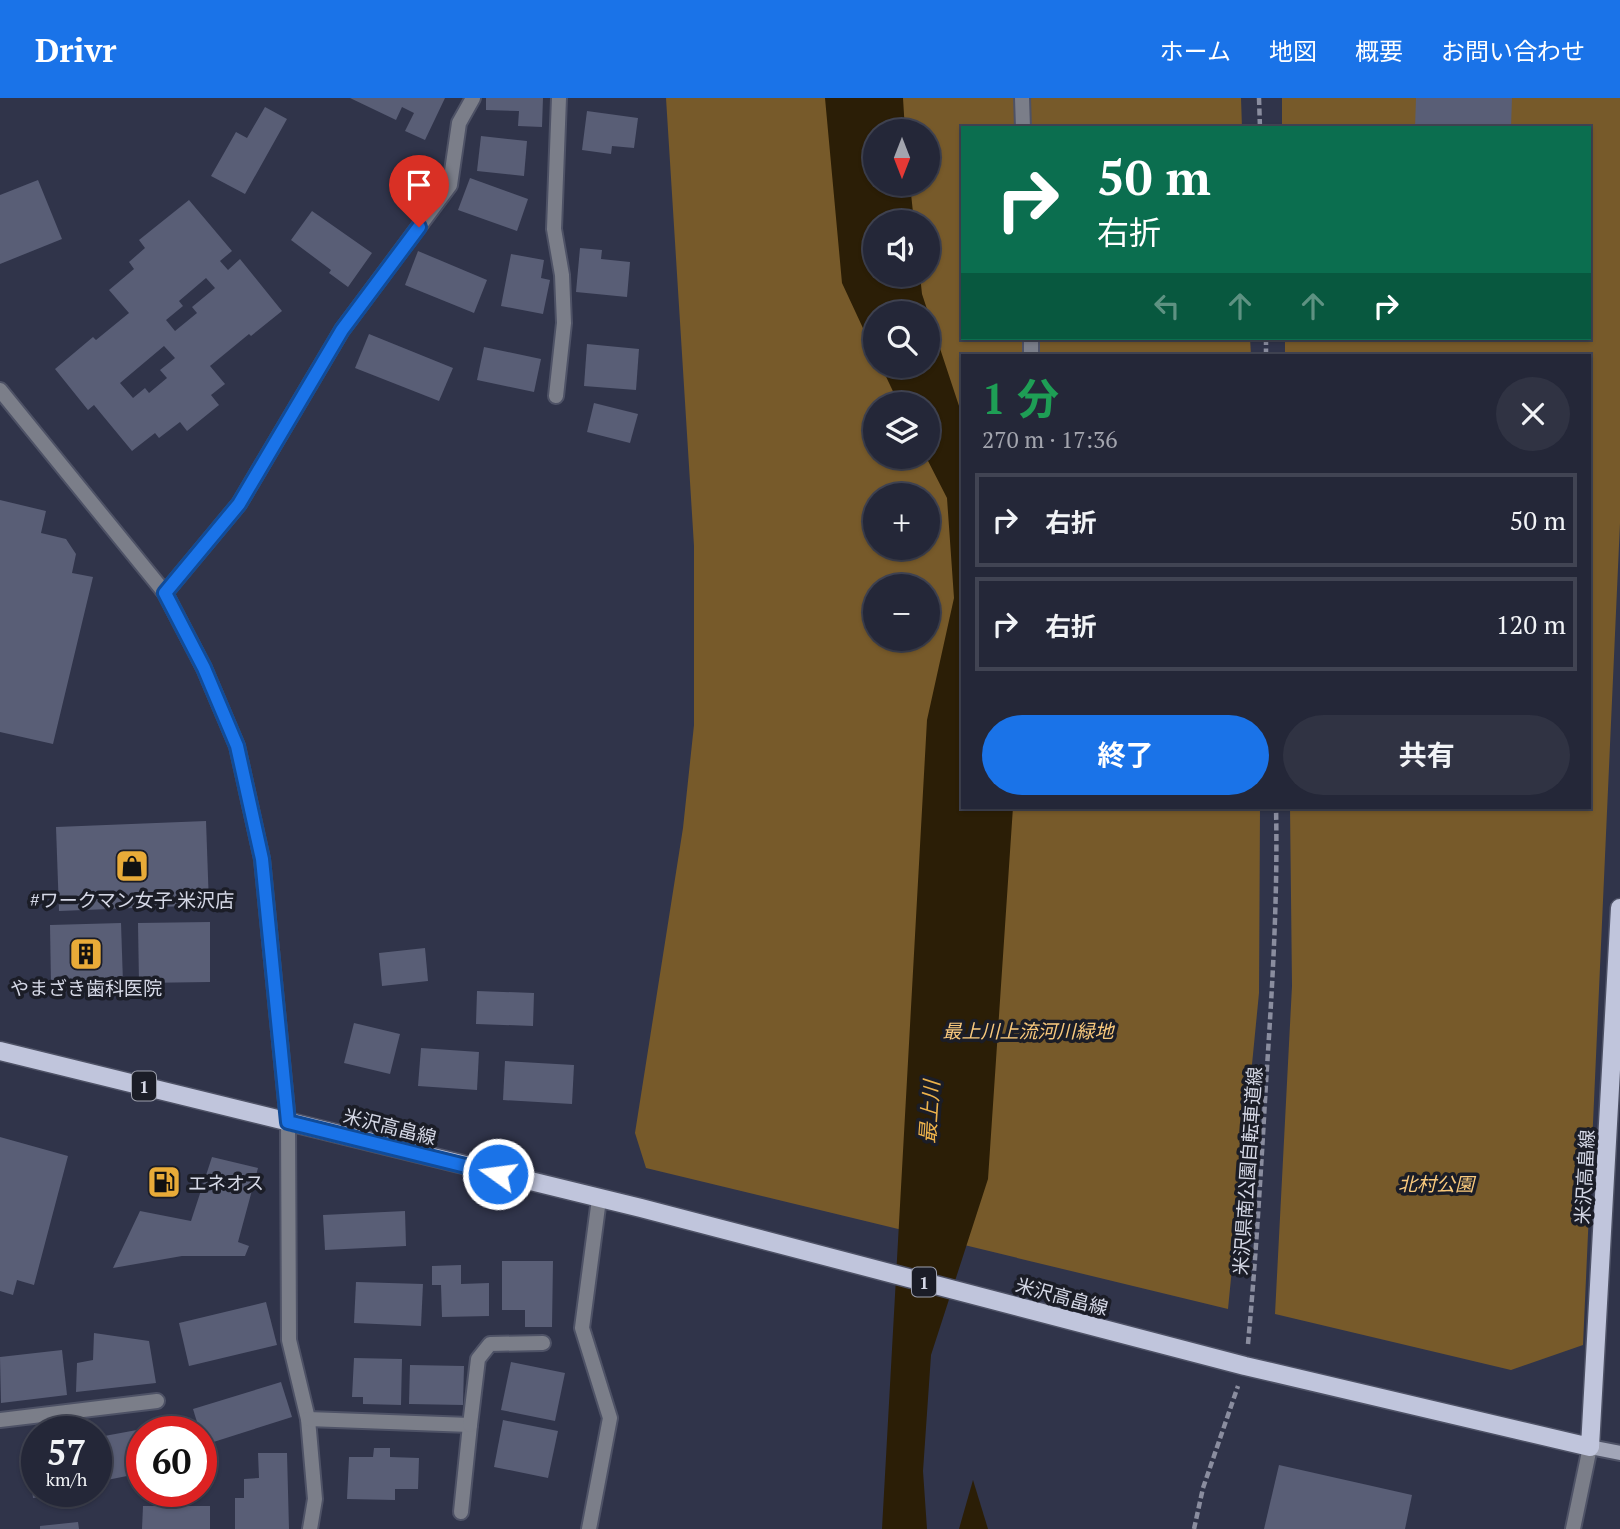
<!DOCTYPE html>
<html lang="ja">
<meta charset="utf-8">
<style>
:root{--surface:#242738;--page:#303343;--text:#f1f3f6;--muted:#a3a5ae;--line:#414453;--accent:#1a73e8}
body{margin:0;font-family:"PT Serif","Noto Sans JP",serif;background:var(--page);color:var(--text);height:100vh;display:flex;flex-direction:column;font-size:26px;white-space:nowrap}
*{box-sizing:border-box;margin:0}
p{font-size:23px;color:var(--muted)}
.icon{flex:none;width:38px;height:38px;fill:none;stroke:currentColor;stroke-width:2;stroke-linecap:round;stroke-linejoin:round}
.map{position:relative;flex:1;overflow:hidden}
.details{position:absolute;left:961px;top:256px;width:630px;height:455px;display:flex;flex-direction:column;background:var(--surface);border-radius:0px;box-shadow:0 2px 5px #0004,0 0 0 2px var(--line)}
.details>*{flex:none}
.banner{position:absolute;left:961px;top:28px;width:630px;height:214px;border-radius:0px;box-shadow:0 2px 5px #0004,0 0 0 2px var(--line);background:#0b6e4f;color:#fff;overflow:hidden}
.needle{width:46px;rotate:180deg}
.buttons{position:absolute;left:863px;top:21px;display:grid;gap:14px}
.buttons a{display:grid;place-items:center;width:77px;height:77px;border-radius:50%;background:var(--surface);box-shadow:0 2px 5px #0004,0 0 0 2px var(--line);font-size:35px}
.speed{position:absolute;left:21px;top:1318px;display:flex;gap:14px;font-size:35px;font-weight:700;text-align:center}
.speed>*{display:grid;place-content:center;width:91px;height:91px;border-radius:50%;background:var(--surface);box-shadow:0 2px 5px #0004,0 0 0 2px var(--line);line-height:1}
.speed small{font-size:18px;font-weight:400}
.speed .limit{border:10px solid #d22;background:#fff;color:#111}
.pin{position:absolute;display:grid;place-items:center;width:60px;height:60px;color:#fff;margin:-72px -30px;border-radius:50% 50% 50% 0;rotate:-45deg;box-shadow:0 0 7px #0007}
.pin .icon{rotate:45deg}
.me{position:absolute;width:77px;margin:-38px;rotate:284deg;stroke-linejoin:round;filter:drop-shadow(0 0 5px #0008)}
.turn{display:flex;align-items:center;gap:24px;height:147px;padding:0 21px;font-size:32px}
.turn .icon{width:91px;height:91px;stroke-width:2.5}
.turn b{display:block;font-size:49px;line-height:60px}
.lanes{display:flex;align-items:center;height:66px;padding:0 21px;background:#0003;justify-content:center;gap:35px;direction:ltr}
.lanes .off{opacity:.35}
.round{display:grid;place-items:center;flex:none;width:74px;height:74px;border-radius:37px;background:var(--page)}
.summary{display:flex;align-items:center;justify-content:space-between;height:119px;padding:0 21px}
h1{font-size:42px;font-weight:700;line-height:52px;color:#1e9e55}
.cta{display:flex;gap:14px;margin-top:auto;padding:14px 21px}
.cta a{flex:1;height:80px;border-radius:42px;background:var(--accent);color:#fff;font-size:28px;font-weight:700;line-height:80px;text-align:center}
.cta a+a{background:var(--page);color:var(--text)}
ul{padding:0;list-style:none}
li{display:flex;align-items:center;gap:21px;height:94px;margin:0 14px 10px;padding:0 7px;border:4px solid var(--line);border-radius:0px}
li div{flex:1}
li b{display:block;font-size:26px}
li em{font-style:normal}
header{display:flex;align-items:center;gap:42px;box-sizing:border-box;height:98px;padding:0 35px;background:var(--accent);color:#fff}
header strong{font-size:33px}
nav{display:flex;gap:38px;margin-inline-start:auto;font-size:24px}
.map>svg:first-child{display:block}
.green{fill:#775a2a;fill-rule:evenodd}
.water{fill:#2b1e06}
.building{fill:#595e76;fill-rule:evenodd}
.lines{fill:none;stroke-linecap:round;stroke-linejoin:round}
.service-casing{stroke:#4e5266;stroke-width:18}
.minor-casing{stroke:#4e5266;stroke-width:18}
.tertiary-casing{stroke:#4e5266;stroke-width:18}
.secondary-casing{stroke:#4e5266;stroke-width:18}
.primary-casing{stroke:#4e5266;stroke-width:21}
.path{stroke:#8a8d9f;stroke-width:4.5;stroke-dasharray:7 3.5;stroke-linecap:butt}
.service{stroke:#7b7e89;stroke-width:14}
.minor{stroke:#7b7e89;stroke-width:14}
.tertiary{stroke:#7b7e89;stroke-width:14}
.secondary{stroke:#a2a6b8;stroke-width:14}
.primary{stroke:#c0c5dc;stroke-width:18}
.route-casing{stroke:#114b97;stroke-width:18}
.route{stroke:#1a73e8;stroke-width:12}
.labels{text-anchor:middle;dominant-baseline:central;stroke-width:7;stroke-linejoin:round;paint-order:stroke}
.shield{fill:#1b1d27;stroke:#9da0ad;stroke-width:2}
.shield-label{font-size:18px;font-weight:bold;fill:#d5d8e6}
.poi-label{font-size:19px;fill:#d5d8e6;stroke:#1b1d27}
.park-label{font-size:19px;font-style:italic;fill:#f9c97d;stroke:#1b1d27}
.street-label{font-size:19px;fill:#d5d8e6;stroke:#1b1d27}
.water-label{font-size:21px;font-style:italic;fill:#edb24b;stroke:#1b1d27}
</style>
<header>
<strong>Drivr</strong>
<nav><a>ホーム</a><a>地図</a><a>概要</a><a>お問い合わせ</a></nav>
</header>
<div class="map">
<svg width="1620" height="1431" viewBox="0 0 1620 1431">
<rect width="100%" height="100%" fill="#30344a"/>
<g class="green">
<path d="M666,0h575l1,30h-280v210h288l1,17h-289v452h298l-1,186 -31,316 -582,-141 -11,-35 48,-305 11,-103v-179zM875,33h53v53h-53zM875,124h53v53h-53zM875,215h53v53h-53zM875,306h53v53h-53zM875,397h53v53h-53zM875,488h53v53h-53z"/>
<path d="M1282,0h338v425l-37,822 -72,25 -236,-56 17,-328 -2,-179h299v-452h-304v-17h304v-210h-307z"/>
</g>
<g class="water">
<path d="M825,0h78l2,33h-30v53h35l4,38h-39v53h45l2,19 40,121v392h51l-25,372 -57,176 -8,116 4,58h-45l45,-809 27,-122 -7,-100 -21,-41h2v-53h-29l-18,-38h47v-53h-53v41l-33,-71z"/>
<path d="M973,1382l15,49h-29z"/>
</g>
<g class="building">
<path d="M350,0h95l-20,42 -20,-9 9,-18 -12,-6 -6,13z"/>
<path d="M486,0h57l-1,29 -24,-1 1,-15 -33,-1z"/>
<path d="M1416,0h96l-1,30h-96z"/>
<path d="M265,9l22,12 -42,75 -34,-18 25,-44 11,6z"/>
<path d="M587,13l51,7 -4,30 -22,-2 -1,8 -29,-4z"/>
<path d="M481,38l46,5 -3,35 -47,-5z"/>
<path d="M470,80l58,21 -11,32 -59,-21z"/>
<path d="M38,82l24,59 -62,25v-69z"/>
<path d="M189,102l43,51 -12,10 8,9 12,-11 42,52 -31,25 -2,-2 -39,32 15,18 -14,11 8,10 -32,26 -7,-9 -21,16 -4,-5 -23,18 -38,-46 -6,5 -33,-41 38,-32 3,3 33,-27 -20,-23 25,-21 -5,-7 16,-14 -6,-8zM206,180l9,10 -23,19 5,6 -22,18 -9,-11 17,-14 -4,-5zM164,248l11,12 -15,12 7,8 -18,15 -4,-5 -12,10 -13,-15z"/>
<path d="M312,113l60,42 -24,34 -19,-14 2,-3 -40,-30z"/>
<path d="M580,150l22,2 -1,9 29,3 -3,35 -51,-5z"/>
<path d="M418,153l69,29 -13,33 -69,-28z"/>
<path d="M511,156l33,6 -3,18 9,2 -7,34 -42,-8z"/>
<path d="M369,236l84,34 -14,33 -84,-33z"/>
<path d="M587,246l52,5 -3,41 -52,-4z"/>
<path d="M484,249l57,12 -7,33 -57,-12z"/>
<path d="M594,305l44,11 -8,29 -43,-11z"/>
<path d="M0,402l46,11 -5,22 25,6 10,15 -4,19 21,4 -40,167 -53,-12z"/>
<path d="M206,723l3,84 -150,6 -3,-84z"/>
<path d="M210,824v60l-71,1 -1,-60z"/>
<path d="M121,825l2,60 -72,2 -1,-60z"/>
<path d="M425,850l3,33 -46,5 -3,-33z"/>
<path d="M477,893l57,2 -1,33 -57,-2z"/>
<path d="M354,925l46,11 -10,40 -46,-11z"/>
<path d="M421,950l58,4 -2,38 -59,-4z"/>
<path d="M505,963l69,4 -2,39 -69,-4z"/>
<path d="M0,1039l68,19 -34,129 -17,-5 -4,15 -13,-4z"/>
<path d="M212,1059l46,11 -20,74 11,4 -4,10h-63l-69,12 27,-57 51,10z"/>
<path d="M405,1113l1,35 -81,4 -2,-35z"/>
<path d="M502,1163h51l-1,66h-27v-17h-23z"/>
<path d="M461,1167v19l28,-1v33l-47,1 -1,-32h-9v-19z"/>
<path d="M356,1184l67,2 -2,42 -67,-3z"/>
<path d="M266,1204l11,43 -88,21 -10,-43z"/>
<path d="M94,1235l55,8 7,42 -80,9 1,-29 16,-3z"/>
<path d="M62,1252l5,45 -66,8 -1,-46z"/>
<path d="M354,1260l48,1 -1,46 -38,-1v-7h-11z"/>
<path d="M511,1264l54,11 -10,48 -54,-11z"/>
<path d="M410,1267l54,1 -1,39 -54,-1z"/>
<path d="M281,1284l11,35 -88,28 -11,-36z"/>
<path d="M503,1322l55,11 -10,47 -54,-11z"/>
<path d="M153,1329v5h-11v50l-3,1 -2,-9 -30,6 -8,-43z"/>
<path d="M374,1350h16v9l29,1 -1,31h-23v11l-48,-1 2,-42h24z"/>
<path d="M258,1355h29l2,76h-54v-31h9v-19l15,-1z"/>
<path d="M37,1361v32l38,2 -42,5 -5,-38z"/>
<path d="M1279,1367l133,30 -7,34h-141z"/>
<path d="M143,1408h67v23h-68z"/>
<path d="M78,1424l1,7h-39v-3z"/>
</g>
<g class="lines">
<defs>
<g id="service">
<path d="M1022,0l1,30"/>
<path d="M1031,240v17"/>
</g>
<g id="minor">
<path d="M556,298l8,-73 -2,-48 -8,-46 5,-131"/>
<path d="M165,495l74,-89 103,-174 108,-145 9,-62 14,-25"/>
<path d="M288,1024l1,218 19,79 7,80 -5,30"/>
<path d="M308,1321l162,6 -9,87"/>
<path d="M0,1322l157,-19"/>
<path d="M470,1327l8,-66 12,-15 53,-1"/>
<path d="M589,1431l21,-111 -28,-90 17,-129"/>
</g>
<g id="tertiary">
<path d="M0,292l165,203 39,75 33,78 25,113 26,263"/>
<path d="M1573,1431l17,-82"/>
</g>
<path id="secondary" d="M1590,1349l30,6"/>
<path id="primary" d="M0,953l641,157 604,158 345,81 30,-539"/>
</defs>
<use href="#service" class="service-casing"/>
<use href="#minor" class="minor-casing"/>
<use href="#tertiary" class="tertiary-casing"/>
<use href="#secondary" class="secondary-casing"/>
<use href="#primary" class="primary-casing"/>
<g class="path">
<path d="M1259,0l1,30"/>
<path d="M1266,240v17"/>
<path d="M1248,1246c8,-87 13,-174 18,-261 6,-92 12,-184 10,-276"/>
<path d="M1194,1431l9,-41 35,-102"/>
</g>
<use href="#service" class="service"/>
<use href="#minor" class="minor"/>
<use href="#tertiary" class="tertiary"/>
<use href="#secondary" class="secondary"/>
<use href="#primary" class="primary"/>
</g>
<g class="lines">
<defs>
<path id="route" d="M419,129l-77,103 -103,174 -74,89 39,75 33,78 25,113 26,263 210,52"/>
</defs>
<use href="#route" class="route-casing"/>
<use href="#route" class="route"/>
</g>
<defs>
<symbol id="shop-square" viewBox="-11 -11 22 22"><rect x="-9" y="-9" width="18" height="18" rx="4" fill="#e9ab38" stroke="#1b1d27"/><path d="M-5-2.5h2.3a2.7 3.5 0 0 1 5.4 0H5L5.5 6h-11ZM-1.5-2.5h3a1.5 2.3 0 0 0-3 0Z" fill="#111"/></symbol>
<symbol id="building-square" viewBox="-11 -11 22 22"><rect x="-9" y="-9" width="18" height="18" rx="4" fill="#e9ab38" stroke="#1b1d27"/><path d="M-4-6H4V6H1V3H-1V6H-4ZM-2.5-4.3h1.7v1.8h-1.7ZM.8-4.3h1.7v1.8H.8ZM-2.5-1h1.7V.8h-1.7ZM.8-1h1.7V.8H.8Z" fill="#111"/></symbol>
<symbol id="fuel-square" viewBox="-11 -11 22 22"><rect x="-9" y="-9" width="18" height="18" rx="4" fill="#e9ab38" stroke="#1b1d27"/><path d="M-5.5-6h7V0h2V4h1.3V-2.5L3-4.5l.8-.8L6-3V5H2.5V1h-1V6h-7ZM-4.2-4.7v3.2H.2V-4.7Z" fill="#111"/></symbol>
</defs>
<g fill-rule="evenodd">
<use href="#shop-square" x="113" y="749" width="38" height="38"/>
<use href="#building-square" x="67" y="837" width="38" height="38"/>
<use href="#fuel-square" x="145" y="1065" width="38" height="38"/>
</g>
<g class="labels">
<g class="shield">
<rect x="132" y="973.5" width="24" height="29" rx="5"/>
<rect x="912" y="1169.5" width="24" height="29" rx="5"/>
</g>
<g class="shield-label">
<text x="144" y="988">1</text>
<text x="924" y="1184">1</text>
</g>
<g class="poi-label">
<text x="132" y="801">#ワークマン女子 米沢店</text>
<text x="86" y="889">やまざき歯科医院</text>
<text x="188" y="1084" text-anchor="start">エネオス</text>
</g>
<g class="park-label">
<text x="1028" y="932">最上川上流河川緑地</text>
<text x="1436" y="1085">北村公園</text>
</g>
<g class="street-label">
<text transform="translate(390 1028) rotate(14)">米沢高畠線</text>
<text transform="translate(1247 1073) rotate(-86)">米沢県南公園自転車道線</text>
<text transform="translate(1584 1079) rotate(-87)">米沢高畠線</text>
<text transform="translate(1062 1198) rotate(15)">米沢高畠線</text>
</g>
<g class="water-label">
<text transform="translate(929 1014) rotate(-86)">最上川</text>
</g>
</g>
</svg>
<div class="buttons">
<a><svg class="needle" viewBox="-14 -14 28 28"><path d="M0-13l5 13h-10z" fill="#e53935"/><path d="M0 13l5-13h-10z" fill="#a3a5ae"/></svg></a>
<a><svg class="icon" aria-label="sound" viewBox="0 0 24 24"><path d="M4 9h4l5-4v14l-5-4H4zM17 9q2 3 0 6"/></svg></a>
<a><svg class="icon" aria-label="search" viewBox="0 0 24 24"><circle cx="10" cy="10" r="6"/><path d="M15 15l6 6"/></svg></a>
<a><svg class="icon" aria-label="layers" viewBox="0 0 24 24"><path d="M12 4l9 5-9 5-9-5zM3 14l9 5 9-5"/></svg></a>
<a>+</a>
<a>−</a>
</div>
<div class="speed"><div>57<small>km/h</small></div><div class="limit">60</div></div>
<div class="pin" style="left:419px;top:129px;background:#d93025"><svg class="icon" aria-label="arrive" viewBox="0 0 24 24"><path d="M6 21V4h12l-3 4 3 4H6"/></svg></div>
<svg class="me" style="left:498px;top:1076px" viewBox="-20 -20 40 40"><circle r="17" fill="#1a73e8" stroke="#fff" stroke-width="3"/><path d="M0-11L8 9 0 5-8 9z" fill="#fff"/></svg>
<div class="banner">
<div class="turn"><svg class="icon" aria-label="right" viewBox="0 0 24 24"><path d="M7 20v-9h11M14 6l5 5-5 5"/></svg><div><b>50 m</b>右折</div></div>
<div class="lanes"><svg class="icon off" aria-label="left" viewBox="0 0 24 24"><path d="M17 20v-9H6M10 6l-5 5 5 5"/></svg><svg class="icon off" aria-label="ahead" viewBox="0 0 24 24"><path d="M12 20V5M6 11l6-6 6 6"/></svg><svg class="icon off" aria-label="ahead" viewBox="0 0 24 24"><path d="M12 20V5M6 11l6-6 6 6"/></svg><svg class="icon" aria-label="right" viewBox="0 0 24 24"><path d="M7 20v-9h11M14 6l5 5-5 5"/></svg></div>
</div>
<section class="details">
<div class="summary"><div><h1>1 分</h1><p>270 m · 17:36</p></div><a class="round"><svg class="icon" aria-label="close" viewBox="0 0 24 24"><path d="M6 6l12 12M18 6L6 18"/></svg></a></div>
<ul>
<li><svg class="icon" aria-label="right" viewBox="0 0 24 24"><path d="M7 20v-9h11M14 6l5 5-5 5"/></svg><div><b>右折</b></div><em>50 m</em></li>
<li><svg class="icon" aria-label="right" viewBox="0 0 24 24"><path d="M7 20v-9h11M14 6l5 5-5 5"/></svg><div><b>右折</b></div><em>120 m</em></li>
</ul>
<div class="cta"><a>終了</a><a>共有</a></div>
</section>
</div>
